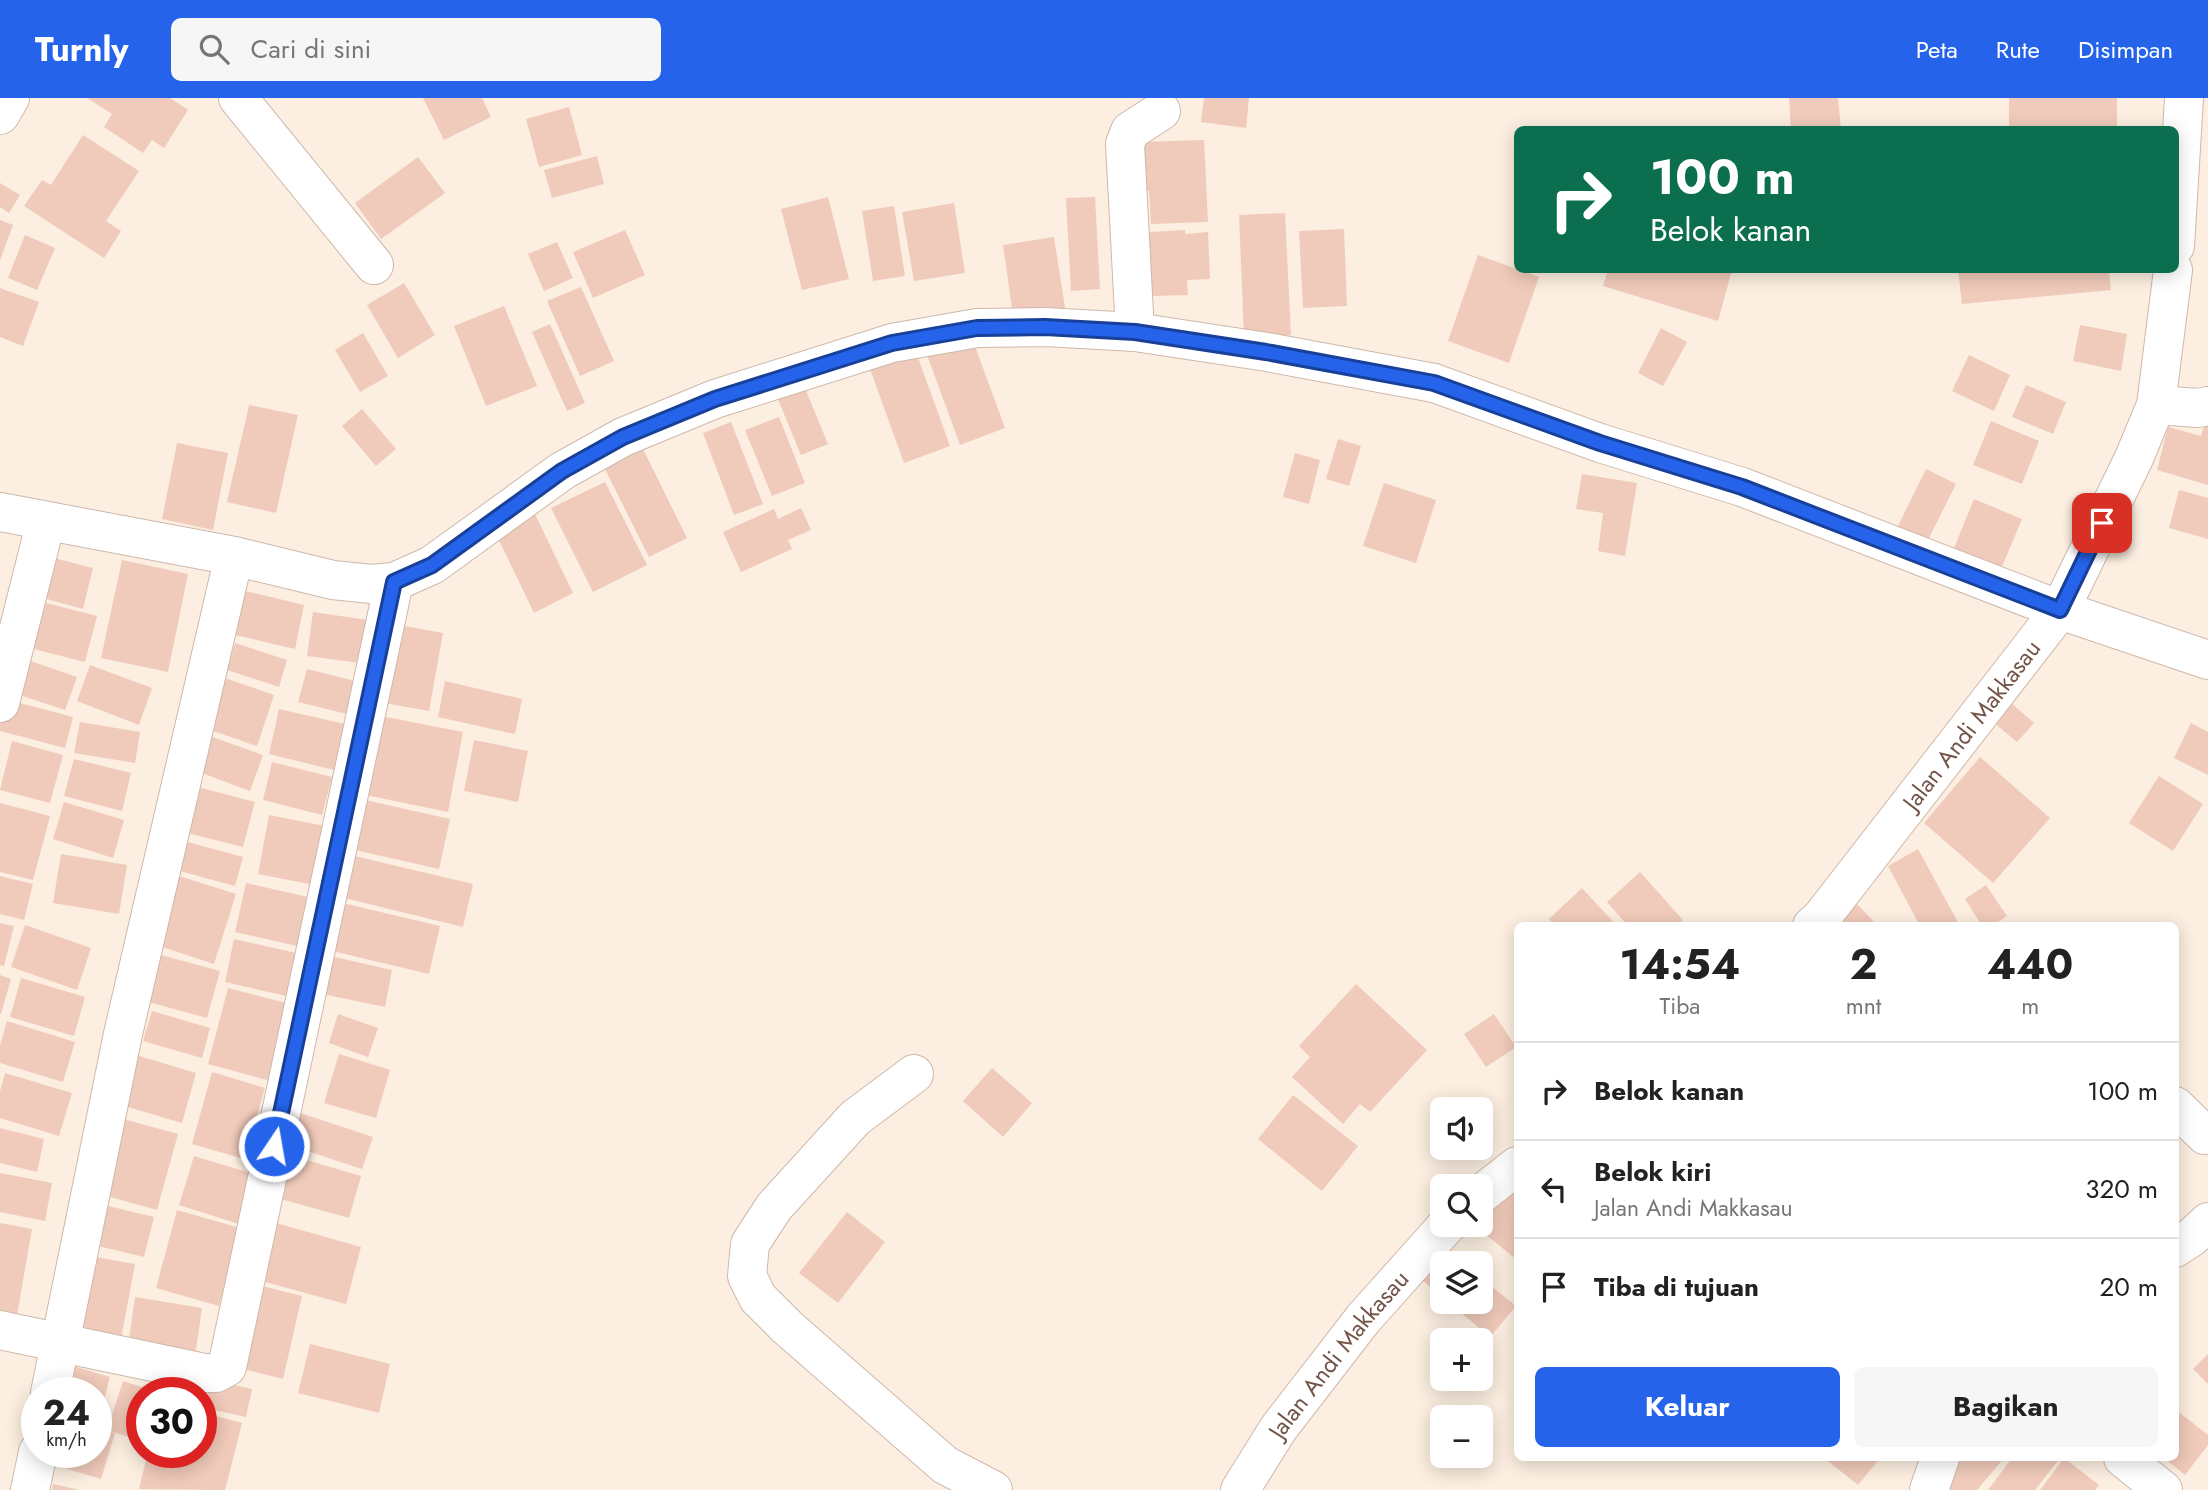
<!DOCTYPE html>
<html lang="id">
<meta charset="utf-8">
<style>
:root{--surface:#fff;--page:#f6f6f6;--text:#222;--muted:#767676;--line:#e0e0e0;--accent:#2563eb}
body{margin:0;font-family:Jost,sans-serif;background:var(--page);color:var(--text);height:100vh;display:flex;flex-direction:column;font-size:26px;white-space:nowrap}
*{box-sizing:border-box;margin:0}
p{font-size:23px;color:var(--muted)}
.icon{flex:none;width:38px;height:38px;fill:none;stroke:currentColor;stroke-width:2;stroke-linecap:round;stroke-linejoin:round}
.map{position:relative;flex:1;overflow:hidden}
.details{position:absolute;left:1514px;top:824px;width:665px;height:539px;display:flex;flex-direction:column;background:var(--surface);border-radius:10px;box-shadow:0 4px 18px #0003}
.details>*{flex:none}
.hud{position:absolute;left:1514px;top:28px;width:665px;height:147px;border-radius:10px;box-shadow:0 4px 18px #0003;background:#0b6e4f;color:#fff;overflow:hidden}
.buttons{position:absolute;left:1430px;top:999px;display:grid;gap:14px}
.buttons a{display:grid;place-items:center;width:63px;height:63px;border-radius:10px;background:var(--surface);box-shadow:0 4px 18px #0003;font-size:35px}
.speed{position:absolute;left:21px;top:1279px;display:flex;gap:14px;font-size:35px;font-weight:700;text-align:center}
.speed>*{display:grid;place-content:center;width:91px;height:91px;border-radius:50%;background:var(--surface);box-shadow:0 4px 18px #0003;line-height:1}
.speed small{font-size:18px;font-weight:400}
.speed .limit{border:10px solid #d22;background:#fff;color:#111}
.pin{position:absolute;display:grid;place-items:center;width:60px;height:60px;color:#fff;margin:-30px;border-radius:14px;box-shadow:0 4px 10px #0006}
.me{position:absolute;width:77px;margin:-38px;rotate:12deg;stroke-linejoin:round;filter:drop-shadow(0 0 5px #0008)}
.turn{display:flex;align-items:center;gap:24px;height:147px;padding:0 21px;font-size:32px}
.turn .icon{width:91px;height:91px;stroke-width:2.5}
.turn b{display:block;font-size:49px;line-height:60px}
.eta{display:flex;justify-content:space-evenly;align-items:center;height:119px;text-align:center}
.eta b{font-size:42px;font-weight:700;line-height:49px}
.button{display:flex;gap:14px;margin-top:auto;padding:14px 21px}
.button a{flex:1;height:80px;border-radius:10px;background:var(--accent);color:#fff;font-size:28px;font-weight:700;line-height:80px;text-align:center}
.button a+a{background:var(--page);color:var(--text)}
ul{padding:0;list-style:none}
li{display:flex;align-items:center;gap:21px;height:98px;padding:0 21px;border-top:2px solid var(--line)}
li div{flex:1}
li b{display:block;font-size:26px}
li em{font-style:normal}
header{display:flex;align-items:center;gap:42px;box-sizing:border-box;height:98px;padding:0 35px;background:var(--accent);color:#fff}
header strong{font-size:33px}
nav{display:flex;gap:38px;margin-inline-start:auto;font-size:24px}
.search{width:490px;height:63px;background:var(--page);display:flex;align-items:center;gap:18px;box-sizing:border-box;padding:0 24px;border-radius:10px;color:var(--muted);font-size:26px}
.map>svg:first-child{display:block}
.building{fill:#f0caba}
.lines{fill:none;stroke-linecap:round;stroke-linejoin:round}
.street-casing{stroke:#ceb8ab;stroke-width:40}
.secondary-casing{stroke:#d1b7a9;stroke-width:40}
.street{stroke:#fff;stroke-width:38}
.secondary{stroke:#fff;stroke-width:38}
.route-casing{stroke:#184099;stroke-width:18}
.route{stroke:#2563eb;stroke-width:12}
.labels{text-anchor:middle;dominant-baseline:central;stroke-width:5;stroke-linejoin:round;paint-order:stroke}
.street-label{font-size:24px;fill:#725449;stroke:#fff3e7}
</style>
<header>
<strong>Turnly</strong>
<div class="search"><svg class="icon" aria-label="search" viewBox="0 0 24 24"><circle cx="10" cy="10" r="6"/><path d="M15 15l6 6"/></svg>Cari di sini</div>
<nav><a>Peta</a><a>Rute</a><a>Disimpan</a></nav>
</header>
<div class="map">
<svg width="2208" height="1392" viewBox="0 0 2208 1392">
<rect width="100%" height="100%" fill="#fcefe1"/>
<g class="building">
<path d="M87,0h83l18,12 -24,38 -12,-8 -9,13 -39,-26 8,-13z"/>
<path d="M423,0h59l9,19 -47,23z"/>
<path d="M1204,0h45l-3,30 -45,-6z"/>
<path d="M1789,0h49l3,32h-50z"/>
<rect x="2009" y="0" width="108" height="32"/>
<path d="M569,9l13,48 -43,12 -13,-48z"/>
<path d="M83,37l56,36 -33,50 15,10 -17,27 -80,-52 18,-26 9,5z"/>
<path d="M1204,42l4,82 -57,2 -2,-33 -9,1 -2,-50z"/>
<path d="M597,58l7,28 -52,14 -8,-28z"/>
<path d="M418,59l27,36 -64,46 -26,-36z"/>
<path d="M0,85l20,12 -11,18 -9,-6z"/>
<path d="M828,99l21,82 -47,11 -21,-81z"/>
<path d="M1095,99l5,92 -29,2 -5,-93z"/>
<path d="M954,105l11,70 -51,8 -12,-69z"/>
<path d="M894,108l11,70 -32,5 -11,-70z"/>
<path d="M1285,115l6,122 -47,2 -5,-122z"/>
<path d="M0,122l13,5 -13,35z"/>
<path d="M1344,131l3,77 -44,2 -4,-77z"/>
<path d="M625,132l20,45 -52,23 -20,-46z"/>
<path d="M1185,132v4l23,-2 2,47 -23,1 1,15 -36,1 -3,-64z"/>
<path d="M25,137l30,13 -18,42 -29,-12z"/>
<path d="M1054,139l12,77 -52,8 -11,-77z"/>
<path d="M557,144l16,36 -29,13 -16,-37z"/>
<path d="M1478,157l61,22 -30,86 -61,-22z"/>
<path d="M1608,172h124l-14,51 -115,-35z"/>
<path d="M1958,172h151l2,20 -149,14z"/>
<path d="M404,185l31,52 -37,23 -31,-53z"/>
<path d="M581,189l33,74 -34,15 -33,-75z"/>
<path d="M0,190l39,14 -16,44 -23,-9z"/>
<path d="M504,208l33,80 -51,20 -32,-80z"/>
<path d="M550,226l35,79 -18,8 -35,-79z"/>
<path d="M2080,227l47,9 -6,37 -48,-10z"/>
<path d="M1661,230l26,14 -24,44 -25,-13z"/>
<path d="M363,235l25,43 -28,16 -25,-42z"/>
<path d="M972,240l33,90 -45,17 -33,-90z"/>
<path d="M916,254l34,94 -46,17 -34,-94z"/>
<path d="M1969,257l41,20 -16,36 -42,-20z"/>
<path d="M802,283l26,63 -27,11 -26,-63z"/>
<path d="M2026,287l40,17 -13,32 -41,-17z"/>
<path d="M249,307l49,10 -22,98 -49,-11z"/>
<path d="M362,311l34,40 -20,17 -34,-40z"/>
<path d="M2208,316v71l-51,-15 11,-43 33,9z"/>
<path d="M779,319l26,66 -33,13 -27,-66z"/>
<path d="M1991,323l48,20 -17,43 -49,-19z"/>
<path d="M731,324l32,82 -29,11 -31,-82z"/>
<path d="M1338,341l23,7 -12,40 -23,-7z"/>
<path d="M177,345l51,10 -15,77 -51,-11z"/>
<path d="M643,351l44,89 -38,19 -44,-88z"/>
<path d="M1295,355l25,7 -11,44 -26,-7z"/>
<path d="M1926,371l30,15 -29,58 -29,-16z"/>
<path d="M1582,376l55,9 -12,73 -27,-5 5,-38 -27,-4z"/>
<path d="M605,384l42,83 -54,27 -42,-84z"/>
<path d="M1384,385l52,17 -20,63 -53,-17z"/>
<path d="M2179,392l29,8v41l-39,-11z"/>
<path d="M1974,401l48,20 -21,50 -47,-21z"/>
<path d="M801,410l10,22 -23,10 4,9 -51,23 -18,-40 51,-23 4,10z"/>
<path d="M533,412l40,83 -39,20 -41,-85z"/>
<path d="M46,458l47,12 -10,41 -47,-13z"/>
<path d="M122,462l66,14 -20,98 -67,-14z"/>
<path d="M241,492l63,15 -9,44 -64,-15z"/>
<path d="M31,501l66,17 -12,46 -67,-17z"/>
<path d="M313,514l61,9 -7,43 -60,-8z"/>
<path d="M393,526l50,9 -14,78 -50,-9z"/>
<path d="M235,545l52,17 -8,27 -52,-17z"/>
<path d="M19,559l58,20 -12,33 -57,-19z"/>
<path d="M90,567l62,23 -13,37 -62,-24z"/>
<path d="M307,571l48,12 -8,33 -49,-12z"/>
<path d="M219,578l55,19 -17,51 -55,-19z"/>
<path d="M445,583l77,18 -7,35 -77,-17z"/>
<path d="M2003,598l31,27 -17,19 -31,-26z"/>
<path d="M5,601l68,18 -8,31 -65,-17v-12z"/>
<path d="M279,611l66,15 -11,46 -65,-16z"/>
<path d="M371,616l92,18 -15,80 -92,-19z"/>
<path d="M80,624l60,10 -5,31 -61,-10z"/>
<path d="M2191,625l17,9v43l-34,-17z"/>
<path d="M204,636l59,21 -13,36 -59,-22z"/>
<path d="M474,642l54,11 -10,51 -54,-11z"/>
<path d="M12,643l51,14 -13,48 -50,-13z"/>
<path d="M1980,659l70,61 -57,65 -69,-60z"/>
<path d="M74,661l57,14 -9,38 -58,-15z"/>
<path d="M272,664l60,15 -10,38 -59,-15z"/>
<path d="M2159,678l44,28 -30,47 -44,-28z"/>
<path d="M194,688l61,16 -12,45 -60,-15z"/>
<path d="M356,700l94,21 -11,50 -93,-21z"/>
<path d="M64,704l60,18 -11,38 -60,-19z"/>
<path d="M0,705l50,13 -17,64 -33,-8z"/>
<path d="M269,717l56,11 -11,59 -56,-11z"/>
<path d="M184,743l59,16 -8,29 -59,-16z"/>
<path d="M1918,751l42,77h-40l-32,-60z"/>
<path d="M61,756l66,11 -8,49 -66,-11z"/>
<path d="M346,756l127,30 -10,43 -127,-31z"/>
<path d="M1640,774l43,48 -6,6h-49l-21,-24z"/>
<path d="M0,778l33,8 -9,36 -24,-6z"/>
<path d="M179,778l57,18 -22,70 -58,-19z"/>
<path d="M246,785l62,14 -11,49 -62,-14z"/>
<path d="M1986,787l21,31 -15,10h-10l-17,-27z"/>
<path d="M1582,790l35,38h-62l-6,-7z"/>
<path d="M334,803l106,25 -11,48 -105,-25z"/>
<path d="M1856,805l22,23h-46z"/>
<path d="M0,825l14,3 -10,40 -4,-1z"/>
<path d="M25,827l66,23 -14,42 -66,-23z"/>
<path d="M234,841l62,14 -10,43 -61,-14z"/>
<path d="M157,856l63,17 -13,47 -62,-17z"/>
<path d="M321,856l71,16 -7,37 -72,-15z"/>
<path d="M0,877l11,4 -10,35h-1z"/>
<path d="M21,880l64,19 -11,39 -64,-19z"/>
<path d="M1356,886l71,66 -57,62 -10,-8 -17,20 -51,-47 18,-20 -11,-11z"/>
<path d="M228,890l62,16 -19,77 -63,-17z"/>
<path d="M152,913l58,17 -8,30 -59,-17z"/>
<path d="M338,916l40,14 -10,29 -39,-14z"/>
<path d="M1494,916l22,33 -30,20 -22,-33z"/>
<path d="M7,923l68,21 -12,40 -63,-19v-18z"/>
<path d="M339,956l51,16 -14,48 -52,-15z"/>
<path d="M136,957l60,18 -14,50 -61,-18z"/>
<path d="M992,970l40,35 -29,34 -40,-36z"/>
<path d="M212,974l53,16 -21,71 -52,-15z"/>
<path d="M5,975l67,20 -13,43 -59,-18v-27z"/>
<path d="M1293,997l65,51 -36,45 -64,-52z"/>
<path d="M300,1015l73,24 -11,32 -73,-24z"/>
<path d="M116,1019l62,17 -21,76 -61,-17z"/>
<path d="M0,1030l44,11 -7,33 -37,-9z"/>
<path d="M289,1057l72,21 -12,42 -72,-20z"/>
<path d="M194,1058l63,19 -15,50 -63,-20z"/>
<path d="M0,1075l52,10 -7,38 -45,-9z"/>
<path d="M1505,1083l12,11v68l-43,-35h6v-14z"/>
<path d="M100,1106l54,13 -10,40 -54,-13z"/>
<path d="M177,1112l63,18 -21,78 -63,-18z"/>
<path d="M847,1114l38,30 -47,61 -39,-30z"/>
<path d="M269,1123l92,26 -15,57 -92,-25z"/>
<path d="M0,1125l32,6 -16,92 -16,-3z"/>
<path d="M1446,1150l18,16h-22v33l-21,-18z"/>
<path d="M84,1157l51,9 -16,86 -51,-10z"/>
<path d="M1480,1179l36,29 -26,31 -42,-35h32z"/>
<path d="M254,1186l48,12 -19,83 -48,-12z"/>
<path d="M135,1199l67,11 -8,56 -67,-11z"/>
<path d="M310,1246l80,20 -11,49 -81,-20z"/>
<path d="M2208,1256v30l-15,-15z"/>
<path d="M66,1266l44,13 -12,45 -2,-1v-28h-38z"/>
<path d="M211,1282l41,9 -6,28 -41,-9z"/>
<path d="M123,1283l31,10 -1,2h-11v36l-4,11 -31,-10z"/>
<path d="M2175,1311l33,26v10l-23,30 -21,-17h11z"/>
<path d="M201,1314l41,11 -17,67 -86,-1 9,-37h53z"/>
<path d="M96,1330l19,5 -14,46 -44,-13 3,-14h36z"/>
<path d="M1824,1360h56l-22,27z"/>
<path d="M1957,1360h47l-27,32h-26l-12,-10z"/>
<path d="M2012,1360h48l-25,32h-47z"/>
<path d="M2064,1360l35,27 -4,5h-55z"/>
<path d="M53,1386l23,5v1h-24z"/>
</g>
<g class="lines">
<defs>
<g id="street">
<path d="M238,0l136,167"/>
<path d="M0,17l10,-17"/>
<path d="M1135,234l-10,-188 5,-13 31,-20"/>
<path d="M2156,307l42,3 10,-2"/>
<path d="M0,414l234,44 99,24 38,4 23,-2 38,-17 130,-94 61,-34 92,-38 177,-56 85,-15 68,-1 90,5 132,20 167,31 166,60 142,44 318,123 148,50"/>
<path d="M0,605l46,-182"/>
<path d="M914,976l-59,44 -81,89 -24,37 -3,32 11,22 29,29 158,138 48,25"/>
<path d="M2175,1008l30,29 3,-2"/>
<path d="M2175,1150l17,-11 16,-15"/>
<path d="M0,1232l205,43h11l11,-6 167,-785"/>
<path d="M50,1295l73,-359 111,-478"/>
<path d="M2123,1360l40,32"/>
<path d="M30,1392l8,-38"/>
<path d="M1929,1392l11,-32"/>
</g>
<g id="secondary">
<path d="M2175,148l9,-148"/>
<path id="s1" d="M1812,828l9,-8 239,-308 74,-152 22,-53 17,-135"/>
<path d="M1480,1097l37,-29"/>
<path id="s2" d="M1240,1392l38,-61 85,-110 84,-94"/>
</g>
</defs>
<use href="#street" class="street-casing"/>
<use href="#secondary" class="secondary-casing"/>
<use href="#street" class="street"/>
<use href="#secondary" class="secondary"/>
</g>
<g class="lines">
<defs>
<path id="route" d="M274,1048l120,-564 38,-17 130,-94 61,-34 92,-38 177,-56 85,-15 68,-1 90,5 131,20 168,31 166,60 142,44 318,123 42,-87"/>
</defs>
<use href="#route" class="route-casing"/>
<use href="#route" class="route"/>
</g>
<g class="labels">
<g class="street-label">
<text stroke="none"><textPath href="#s1" startOffset="257">Jalan Andi Makkasau</textPath></text>
<text stroke="none"><textPath href="#s2" startOffset="168">Jalan Andi Makkasau</textPath></text>
</g>
</g>
</svg>
<div class="buttons">
<a><svg class="icon" aria-label="sound" viewBox="0 0 24 24"><path d="M4 9h4l5-4v14l-5-4H4zM17 9q2 3 0 6"/></svg></a>
<a><svg class="icon" aria-label="search" viewBox="0 0 24 24"><circle cx="10" cy="10" r="6"/><path d="M15 15l6 6"/></svg></a>
<a><svg class="icon" aria-label="layers" viewBox="0 0 24 24"><path d="M12 4l9 5-9 5-9-5zM3 14l9 5 9-5"/></svg></a>
<a>+</a>
<a>−</a>
</div>
<div class="speed"><div>24<small>km/h</small></div><div class="limit">30</div></div>
<div class="pin" style="left:2102px;top:425px;background:#d93025"><svg class="icon" aria-label="arrive" viewBox="0 0 24 24"><path d="M6 21V4h12l-3 4 3 4H6"/></svg></div>
<svg class="me" style="left:274px;top:1048px" viewBox="-20 -20 40 40"><circle r="17" fill="#2563eb" stroke="#fff" stroke-width="3"/><path d="M0-11L8 9 0 5-8 9z" fill="#fff"/></svg>
<div class="hud">
<div class="turn"><svg class="icon" aria-label="right" viewBox="0 0 24 24"><path d="M7 20v-9h11M14 6l5 5-5 5"/></svg><div><b>100 m</b>Belok kanan</div></div>
</div>
<section class="details">
<div class="eta">
<div><b>14:54</b><p>Tiba</p></div>
<div><b>2</b><p>mnt</p></div>
<div><b>440</b><p>m</p></div>
</div>
<ul>
<li><svg class="icon" aria-label="right" viewBox="0 0 24 24"><path d="M7 20v-9h11M14 6l5 5-5 5"/></svg><div><b>Belok kanan</b></div><em>100 m</em></li>
<li><svg class="icon" aria-label="left" viewBox="0 0 24 24"><path d="M17 20v-9H6M10 6l-5 5 5 5"/></svg><div><b>Belok kiri</b><p>Jalan Andi Makkasau</p></div><em>320 m</em></li>
<li><svg class="icon" aria-label="arrive" viewBox="0 0 24 24"><path d="M6 21V4h12l-3 4 3 4H6"/></svg><div><b>Tiba di tujuan</b></div><em>20 m</em></li>
</ul>
<div class="button"><a>Keluar</a><a>Bagikan</a></div>
</section>
</div>
